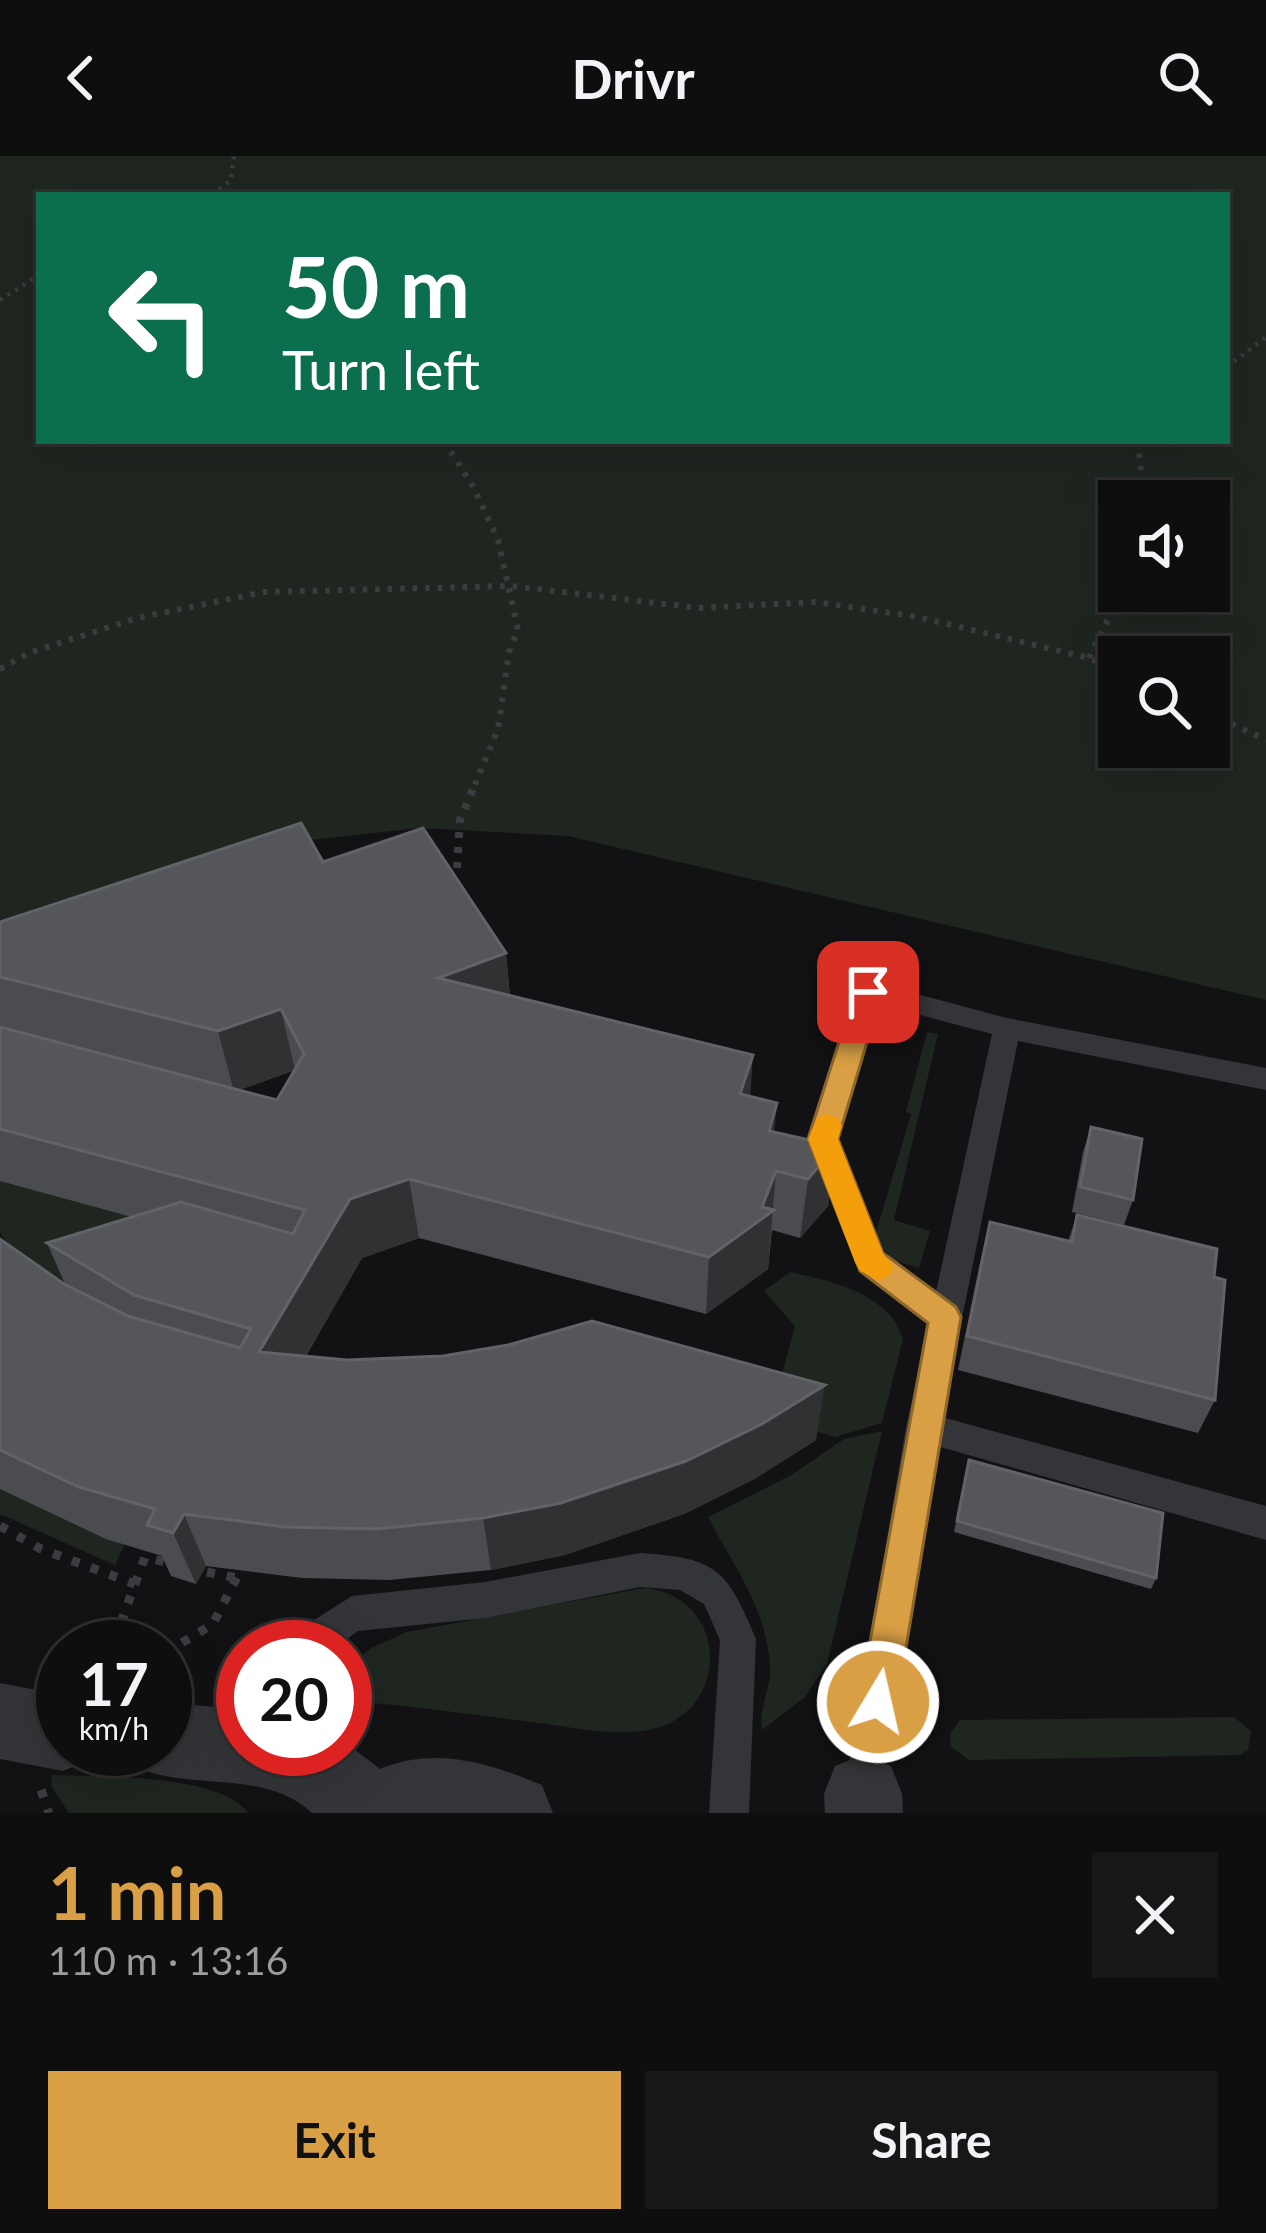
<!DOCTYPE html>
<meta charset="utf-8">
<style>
:root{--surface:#0e0e0f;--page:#171718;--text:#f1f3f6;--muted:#9b9c9e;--line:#2e2e2f;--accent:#d99f44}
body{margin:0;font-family:Lato,sans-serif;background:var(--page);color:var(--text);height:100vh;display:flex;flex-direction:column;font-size:45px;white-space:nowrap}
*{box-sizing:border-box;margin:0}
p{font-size:39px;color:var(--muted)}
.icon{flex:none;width:66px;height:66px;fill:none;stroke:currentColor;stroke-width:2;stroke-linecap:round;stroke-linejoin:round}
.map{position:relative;height:1657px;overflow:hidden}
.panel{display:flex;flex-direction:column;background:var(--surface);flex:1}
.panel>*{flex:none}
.hud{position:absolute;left:36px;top:36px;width:1194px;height:252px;border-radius:0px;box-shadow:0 12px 48px #0002,0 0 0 3px var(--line);background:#0b6e4f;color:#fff;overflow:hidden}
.fabs{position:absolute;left:1098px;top:324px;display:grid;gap:24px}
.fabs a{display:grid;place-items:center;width:132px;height:132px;border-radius:0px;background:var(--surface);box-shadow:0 12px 48px #0002,0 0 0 3px var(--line);font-size:60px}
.speed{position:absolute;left:36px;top:1464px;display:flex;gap:24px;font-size:60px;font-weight:700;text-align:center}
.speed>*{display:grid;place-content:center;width:156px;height:156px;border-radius:50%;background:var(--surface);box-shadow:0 12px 48px #0002,0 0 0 3px var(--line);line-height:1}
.speed small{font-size:30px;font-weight:400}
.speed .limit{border:18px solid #d22;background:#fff;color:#111}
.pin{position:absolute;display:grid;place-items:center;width:102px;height:102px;color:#fff;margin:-51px;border-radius:24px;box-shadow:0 6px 18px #0006}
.me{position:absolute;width:132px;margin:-66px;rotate:9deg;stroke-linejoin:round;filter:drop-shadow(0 0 9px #0008)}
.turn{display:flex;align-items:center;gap:42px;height:252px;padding:0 48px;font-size:54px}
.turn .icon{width:156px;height:156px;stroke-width:2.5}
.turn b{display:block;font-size:84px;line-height:102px}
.round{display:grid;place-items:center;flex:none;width:126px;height:126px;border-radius:0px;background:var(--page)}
.summary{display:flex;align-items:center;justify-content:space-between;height:204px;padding:0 48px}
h1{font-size:72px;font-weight:700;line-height:90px;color:var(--accent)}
.primary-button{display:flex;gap:24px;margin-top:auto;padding:24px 48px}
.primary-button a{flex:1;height:138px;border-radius:0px;background:var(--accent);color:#111;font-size:48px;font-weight:700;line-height:138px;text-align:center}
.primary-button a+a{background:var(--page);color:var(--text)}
header{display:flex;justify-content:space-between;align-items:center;height:156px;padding:0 48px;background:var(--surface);font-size:54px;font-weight:700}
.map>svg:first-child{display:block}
.green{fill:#1f2620;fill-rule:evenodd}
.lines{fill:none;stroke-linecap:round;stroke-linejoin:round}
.path-far3{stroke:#3a3c3f;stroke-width:4.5;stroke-dasharray:3 6;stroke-linecap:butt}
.path-far2{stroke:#3a3c3f;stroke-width:6;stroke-dasharray:4.5 8;stroke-linecap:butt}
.path-far1{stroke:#3a3c3f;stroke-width:8;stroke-dasharray:6 9;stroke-linecap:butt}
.path{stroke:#3a3c3f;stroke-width:9;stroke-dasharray:8 12;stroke-linecap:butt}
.service{fill:#343538;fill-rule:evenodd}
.minor{fill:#343538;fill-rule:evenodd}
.wall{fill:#4b4c4f;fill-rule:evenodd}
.shaded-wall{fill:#303133}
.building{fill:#55565a;stroke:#616368;stroke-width:3}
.route{fill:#d99f44;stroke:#8d672c;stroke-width:3}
.slow{fill:#f59e0b}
</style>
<header><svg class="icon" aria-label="back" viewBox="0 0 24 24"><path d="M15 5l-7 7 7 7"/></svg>Drivr<svg class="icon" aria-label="search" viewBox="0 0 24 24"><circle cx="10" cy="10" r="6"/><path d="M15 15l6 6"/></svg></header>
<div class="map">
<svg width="1266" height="1657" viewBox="0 0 1266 1657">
<rect width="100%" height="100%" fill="#121214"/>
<g class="green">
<path d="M0,0h1266v844l-698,-164 -148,-8 -110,12 -310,97zM39,39h1188v246h-1188zM1119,345h90v90h-90zM1119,501h90v90h-90z"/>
<path d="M927,876l11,2 -44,186 36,11 -11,37 -27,-8 -17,-24 36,-122 -5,-2z"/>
<path d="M0,1017l330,93 -70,134 -240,-139 -20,-29z"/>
<path d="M790,1116c40,9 100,21 113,67l-21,84 -47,14 -65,-19 25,-92 -31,-35z"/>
<path d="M882,1275l-55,233 -22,33 -43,33c-4,-21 10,-43 8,-65 -4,-58 -36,-98 -62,-148l85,-43 51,-35z"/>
<path d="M0,1319l128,63 -13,27 -115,-51z"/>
<path d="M644,1432c87,8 88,127 4,142 -33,6 -67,-1 -101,-6 -58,-7 -116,-16 -175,-21l-21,-4 -6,-7 2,-24 24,-20 36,-16z"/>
<path d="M1234,1561l17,14 -3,19 -8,5 -271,5 -18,-13 -1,-13 10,-14z"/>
<path d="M52,1619c45,2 168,-2 196,38h-179l-18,-27z"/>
</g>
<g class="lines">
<g class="path-far3">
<path d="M212,39l19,-15 3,-24"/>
<path d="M0,144l39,-25"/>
<path d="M1227,211l39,-30"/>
</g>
<g class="path-far2">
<path d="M444,285l30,47 24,52 20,90 -9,22 -11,77 -24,58"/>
<path d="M1138,285l6,60"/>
<path d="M1089,502l33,-67"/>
<path d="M0,513l29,-16 108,-35 127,-26 247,-6 188,22 117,-6 102,15 171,41 30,13"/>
<path d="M1209,557l57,27"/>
</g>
<path class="path-far1" d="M457,712l3,-48 15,-36"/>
<g class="path">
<path d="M0,1370l41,23 94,35 -23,63"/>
<path d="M207,1416l30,6"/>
<path d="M135,1428l10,-27 28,7"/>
<path d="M165,1497l48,-29 26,-51"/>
<path d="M41,1634l8,23"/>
</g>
<g class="service">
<path d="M868,825l139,37 259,50v22l-248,-49 -76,376 324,89v34l-329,-94 -55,348 -5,14 -15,5 -13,-5 -5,-14 62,-367 23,-104 -69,-52 -52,-132 46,-148zM878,848l114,30 -56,258 -53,-38 -45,-115z"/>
<path d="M640,1397c77,5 87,16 116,86l-7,174h-40l11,-173 -16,-36 -24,-14 -40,-3 -155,31 -127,13 -22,16h-49l5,-13 60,-38 133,-14z"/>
</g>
<g class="minor">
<path d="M0,1527l63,12v54h31l-4,11 -27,11 -63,-12z"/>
<path d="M165,1547l78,6v40h102v-7l35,27c56,-23 108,-6 162,16l11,28h-241c-47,-44 -118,-22 -174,-45l-8,-19h35z"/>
<path d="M863,1599l28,11 11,28 1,19h-78l-1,-19 11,-28z"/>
</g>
</g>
<g class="wall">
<path d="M323,706l183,91 4,43 240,101 24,35 62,14 -8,60 -28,32 -28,-8 -4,39 -62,45 -287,-76 -57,20 -56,98 510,84 -60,38 -72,36 -119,41 -74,15 -102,10 -87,-2 -96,-12 -10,18 -25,-8 -9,-20 -56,-17 -106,-50v-250l65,45 -18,-41 85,-26 -132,-36v-259zM295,914l-18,30 -38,-10z"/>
<path d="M1091,971l42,73 -9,25 -52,-13 11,-60z"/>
<path d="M1077,1059l137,62 1,123 -17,33 -240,-63 23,-112 9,-36 78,19z"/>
<path d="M969,1304l187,118 -5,11 -197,-57z"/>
</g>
<g class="shaded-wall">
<path d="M506,797l5,61 -73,-36z"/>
<path d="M281,853l14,61 -61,22 -16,-61z"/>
<path d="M753,899l-4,60 -9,-21z"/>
<path d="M777,947l-6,60 -2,-32z"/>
<path d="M836,990l-8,60 -28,32 8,-59z"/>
<path d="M776,1015l-8,98 -62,45 3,-57 53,-50z"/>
<path d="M409,1023l10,59 -57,20 -86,149 -17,-55 91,-153z"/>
<path d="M825,1229l-9,55 -60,38 -72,36 -119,41 -74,15 -8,-52z"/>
<path d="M184,1358l22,52 -10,18 -23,-51z"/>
</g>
<g class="building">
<path d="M301,667l22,39 100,-34 83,125 -68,25 315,77 -13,39 37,9 -8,28 67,15 -28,33 -32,-8 -14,36 12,3 -65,47 -300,-78 -59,20 -91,153 88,8 96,-4 65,-11 84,-24 233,64 -63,39 -76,37 -125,42 -78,15 -107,11 -91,-2 -101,-13 -11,19 -26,-8 8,-16 -76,-22 -79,-37v-211l64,45 64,32 112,32 11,-19 -117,-34 -87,-52 134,-41 112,32 12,-24 -305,-81v-102l277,73 27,-46 -23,-45 -63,22 -218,-54v-55z"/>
<path d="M1091,971l51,12 -9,61 -53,-13z"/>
<path d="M1077,1059l140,34 -3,28 11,3 -10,120 -248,-64 23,-114 82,20z"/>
<path d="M969,1304l194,53 -7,65 -199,-57z"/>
</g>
<path class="route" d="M868,825l14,11 -44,147 45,114 73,54 5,10 -64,385 -5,14 -14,5 -13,-5 -6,-14 69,-379 -68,-52 -52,-132 47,-147z"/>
<path class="slow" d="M827,958l11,4 4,8 -4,13 45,114 11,14 -5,9 -11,4 -18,-9 -5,-9 -47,-123 9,-21z"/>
</svg>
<div class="fabs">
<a><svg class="icon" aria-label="sound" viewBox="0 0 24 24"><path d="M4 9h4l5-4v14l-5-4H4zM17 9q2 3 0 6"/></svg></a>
<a><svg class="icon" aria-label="search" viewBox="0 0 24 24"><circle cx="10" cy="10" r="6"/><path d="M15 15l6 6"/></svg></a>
</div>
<div class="speed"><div>17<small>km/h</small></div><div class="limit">20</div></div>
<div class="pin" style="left:868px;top:836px;background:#d93025"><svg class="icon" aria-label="arrive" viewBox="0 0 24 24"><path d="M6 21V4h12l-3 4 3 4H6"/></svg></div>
<svg class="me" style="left:878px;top:1546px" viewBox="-20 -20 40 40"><circle r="17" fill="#d99f44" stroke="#fff" stroke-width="3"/><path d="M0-11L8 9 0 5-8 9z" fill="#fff"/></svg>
<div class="hud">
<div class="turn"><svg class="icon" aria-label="left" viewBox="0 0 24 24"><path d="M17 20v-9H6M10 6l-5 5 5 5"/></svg><div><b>50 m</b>Turn left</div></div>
</div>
</div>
<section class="panel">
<div class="summary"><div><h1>1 min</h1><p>110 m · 13:16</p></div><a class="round"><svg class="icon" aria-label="close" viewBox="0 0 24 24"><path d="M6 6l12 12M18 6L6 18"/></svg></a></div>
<div class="primary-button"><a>Exit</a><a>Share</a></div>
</section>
